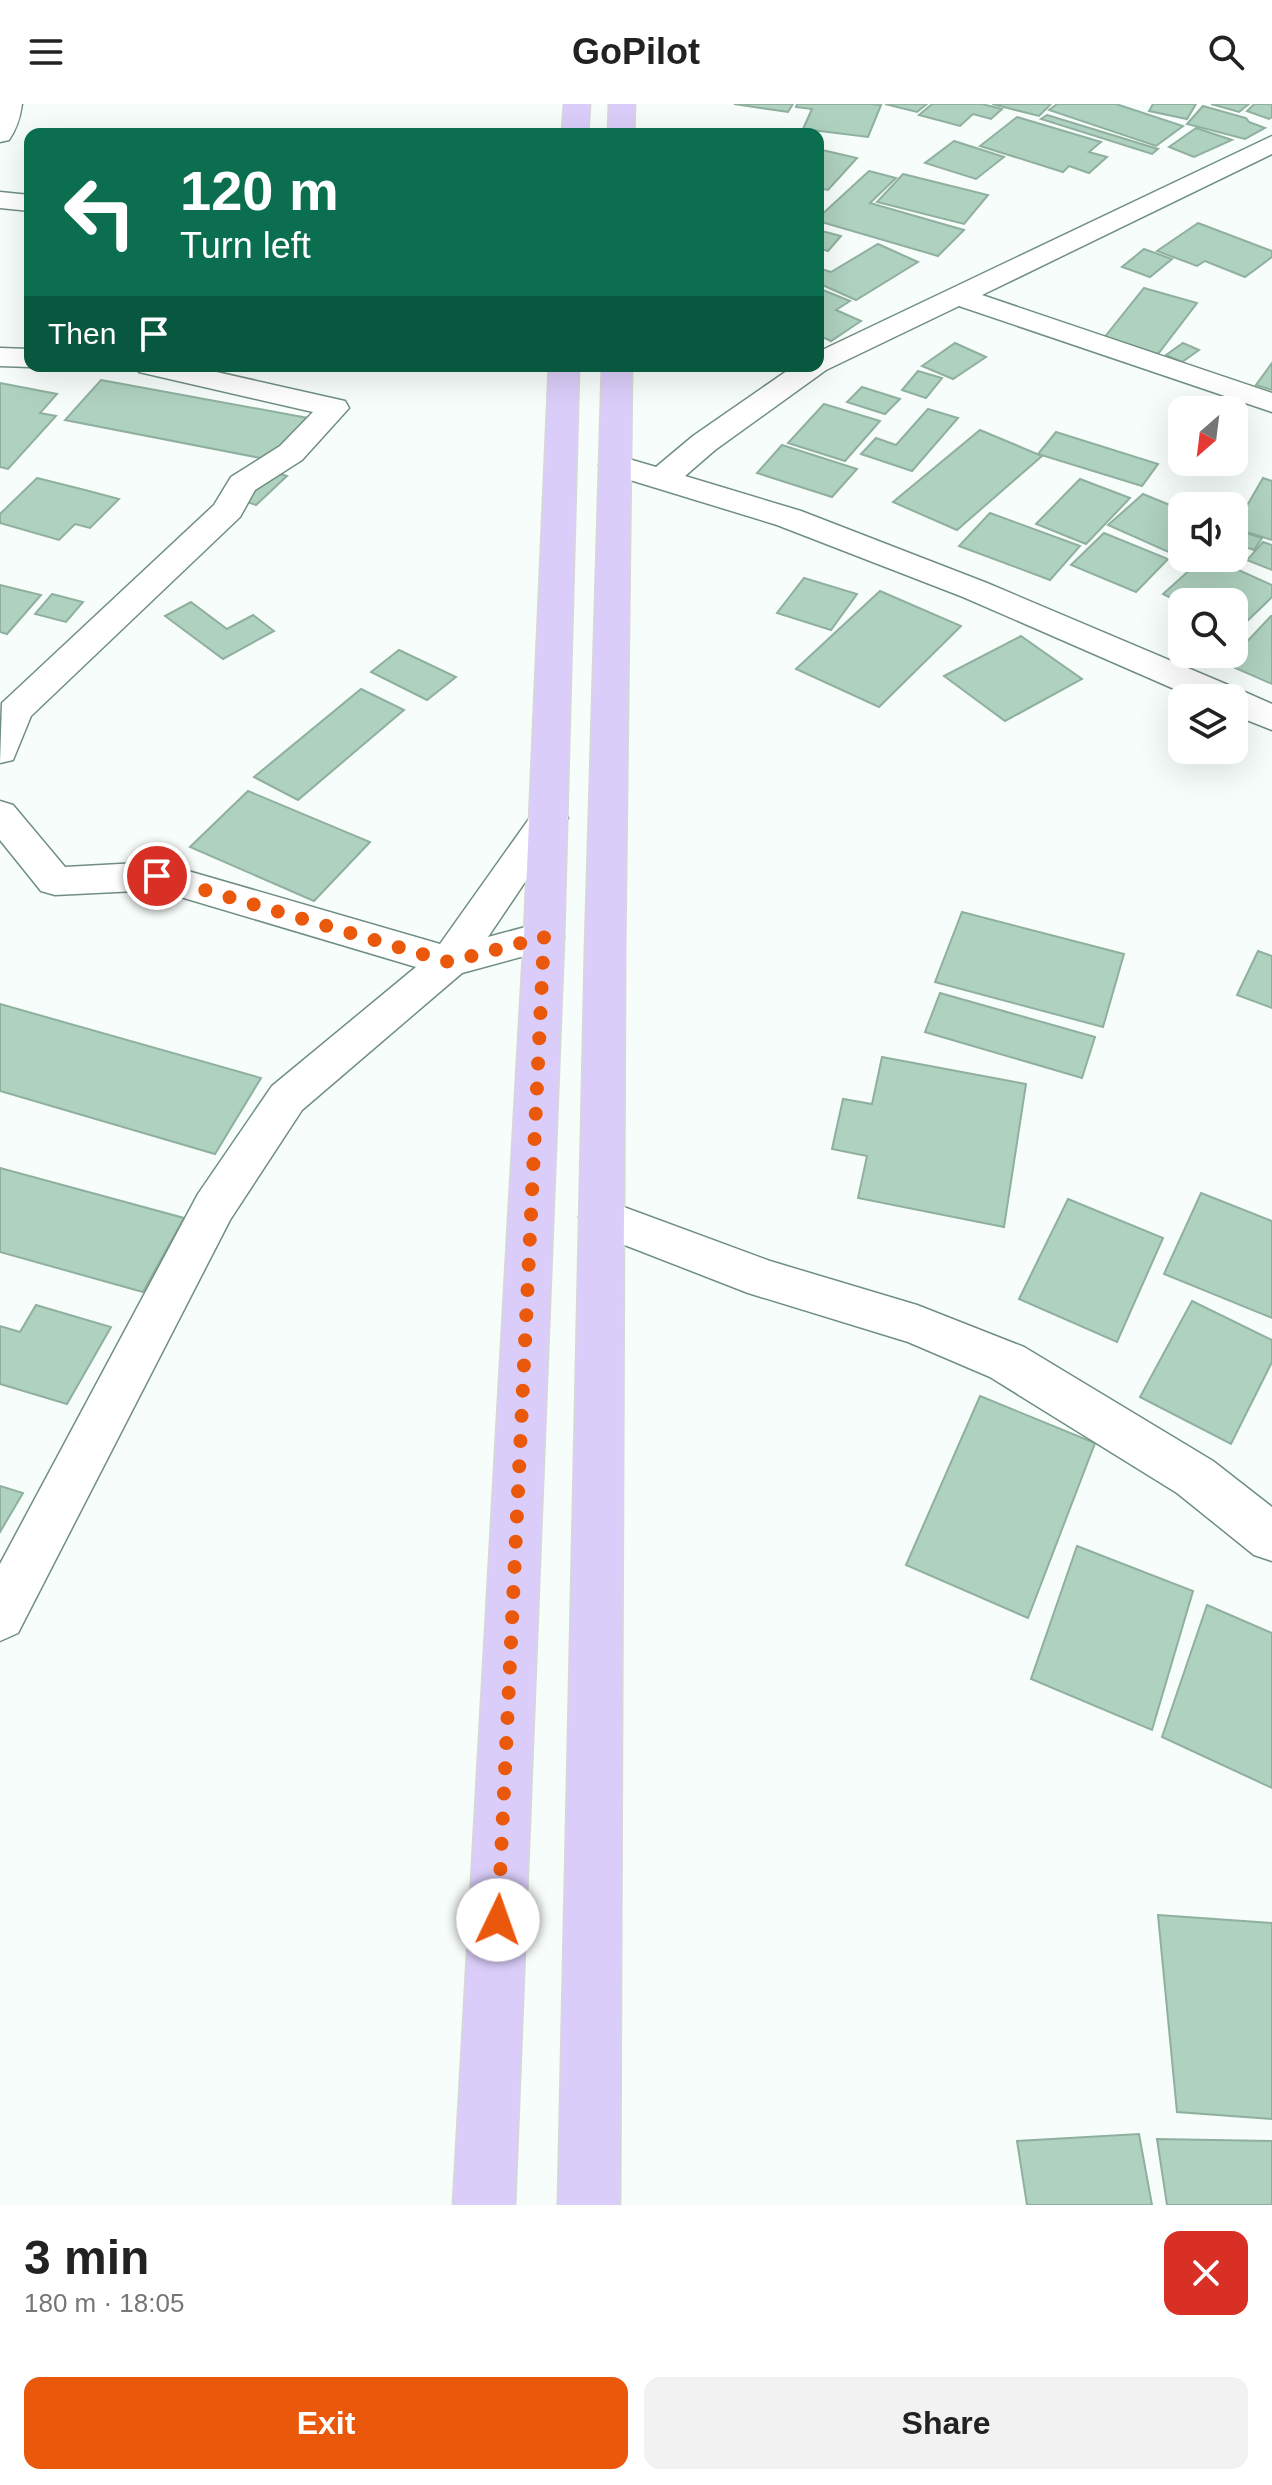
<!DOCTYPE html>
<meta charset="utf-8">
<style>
:root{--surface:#fff;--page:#f2f2f2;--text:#222;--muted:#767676;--accent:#ea580c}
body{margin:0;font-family:Arial,sans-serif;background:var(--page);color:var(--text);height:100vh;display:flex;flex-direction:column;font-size:30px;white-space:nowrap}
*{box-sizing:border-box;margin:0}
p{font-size:26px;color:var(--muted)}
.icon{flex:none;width:44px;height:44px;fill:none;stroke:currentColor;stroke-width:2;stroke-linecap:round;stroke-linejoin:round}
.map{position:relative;height:2101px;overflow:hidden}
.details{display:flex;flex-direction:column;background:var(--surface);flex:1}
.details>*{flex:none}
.hud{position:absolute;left:24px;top:24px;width:800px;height:244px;border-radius:16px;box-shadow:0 8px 32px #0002;background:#0b6e4f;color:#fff;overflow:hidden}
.needle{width:52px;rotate:208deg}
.buttons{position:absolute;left:1168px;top:292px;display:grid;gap:16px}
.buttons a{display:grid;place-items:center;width:80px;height:80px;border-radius:16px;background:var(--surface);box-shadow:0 8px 32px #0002;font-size:40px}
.pin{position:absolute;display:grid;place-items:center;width:68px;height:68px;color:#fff;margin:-34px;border:4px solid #fff;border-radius:50%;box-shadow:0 2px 8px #0007}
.me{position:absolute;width:88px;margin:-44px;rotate:3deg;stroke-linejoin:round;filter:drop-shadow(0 0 6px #0008)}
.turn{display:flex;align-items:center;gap:28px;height:168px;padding:0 24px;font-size:36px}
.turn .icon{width:104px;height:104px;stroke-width:2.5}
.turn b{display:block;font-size:56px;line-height:68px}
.then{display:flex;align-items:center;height:76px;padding:0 24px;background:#0003;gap:16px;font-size:30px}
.round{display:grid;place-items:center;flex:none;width:84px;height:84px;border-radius:16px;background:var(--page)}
.head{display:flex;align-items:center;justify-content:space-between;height:136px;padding:0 24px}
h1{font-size:48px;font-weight:600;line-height:60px}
.primary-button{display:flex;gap:16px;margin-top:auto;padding:16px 24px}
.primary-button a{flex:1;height:92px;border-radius:16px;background:var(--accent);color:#fff;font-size:32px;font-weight:600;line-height:92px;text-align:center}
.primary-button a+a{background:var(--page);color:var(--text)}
header{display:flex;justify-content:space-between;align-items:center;height:104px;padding:0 24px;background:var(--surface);font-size:36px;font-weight:600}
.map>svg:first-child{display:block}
.building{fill:#afd1bf;stroke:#8fb09f;stroke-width:2}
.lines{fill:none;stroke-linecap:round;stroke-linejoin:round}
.street-casing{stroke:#708f80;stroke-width:3}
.secondary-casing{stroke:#708f80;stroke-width:3}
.primary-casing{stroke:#d5d8d6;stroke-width:3}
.street{fill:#fff;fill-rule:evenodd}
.secondary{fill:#fff;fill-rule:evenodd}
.primary{fill:#dacdf9;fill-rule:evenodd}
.route{stroke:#ea580c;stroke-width:14;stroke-dasharray:0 25.2}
</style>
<header><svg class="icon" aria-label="menu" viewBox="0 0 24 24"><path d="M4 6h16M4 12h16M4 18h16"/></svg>GoPilot<svg class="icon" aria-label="search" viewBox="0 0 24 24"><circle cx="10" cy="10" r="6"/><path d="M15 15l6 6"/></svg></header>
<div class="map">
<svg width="1272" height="2101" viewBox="0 0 1272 2101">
<rect width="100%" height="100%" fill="#f7fdfa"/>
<g class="building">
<path d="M734,0h59l-5,8z"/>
<path d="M797,0h73l11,1 -13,32 -65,-8 9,-20 -16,-2z"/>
<path d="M885,0h42l-10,8z"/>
<path d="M932,0h50l20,5 -11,10 -18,-5 -13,12 -41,-11z"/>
<path d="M992,0h59l-12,12z"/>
<path d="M1057,0h59l67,22 -27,20 -107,-36z"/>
<path d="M1153,0h43l-9,15 -38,-8z"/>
<path d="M1211,0h38l-10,8z"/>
<path d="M1254,0h18v13l-3,2 -22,-8z"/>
<path d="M1203,2l43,12 3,4 16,6 -20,11 -58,-15z"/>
<path d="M1047,11l111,34 -6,5 -111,-35z"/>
<path d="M1017,13l84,25 -12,10 18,5 -18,16 -20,-7 -6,6 -83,-26z"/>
<path d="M1196,24l36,12 -38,17 -25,-10z"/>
<path d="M954,37l50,16 -28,22 -51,-16z"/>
<path d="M818,45l39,9 -29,32 -10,-2z"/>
<path d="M869,67l27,7 -26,25 94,27 -26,26 -120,-35v-3z"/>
<path d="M903,70l85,21 -24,29 -87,-22z"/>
<path d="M1198,119l74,28v6l-27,20 -40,-16 -8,5 -40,-15z"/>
<path d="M818,126l23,6 -13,15 -10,-3z"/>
<path d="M878,140l40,18 -62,38 -38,-17v-15l13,4z"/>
<path d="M1144,145l28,10 -22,18 -28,-10z"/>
<path d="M818,184l32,13 -14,9 25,11 -30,20 -13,-6z"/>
<path d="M1144,184l53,15 -39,51 -54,-16z"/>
<path d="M955,239l31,14 -33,22 -31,-13z"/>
<path d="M1183,239l16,7 -17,12 -16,-7z"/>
<path d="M1272,259v27l-16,-5z"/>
<path d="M918,267l24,7 -16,20 -24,-8z"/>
<path d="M101,276l207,38 -32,43 -211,-41z"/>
<path d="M0,279l57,11 -17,19 16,3 -48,53 -8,-2z"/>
<path d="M862,283l38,12 -15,15 -38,-12z"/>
<path d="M824,300l56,17 -35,40 -57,-18z"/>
<path d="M928,305l30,9 -46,53 -51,-17 15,-16 20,7z"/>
<path d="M980,326l62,26 -85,74 -64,-28z"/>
<path d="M1056,328l102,32 -16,22 -104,-32z"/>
<path d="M782,341l75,24 -25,28 -75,-24z"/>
<path d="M270,367l17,5 -31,29 -18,-6z"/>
<path d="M37,374l48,12 34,9 -29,29 -15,-4 -16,16 -59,-17v-9z"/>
<path d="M1263,374l9,3v59l-38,-12z"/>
<path d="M1080,375l50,19 -44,46 -50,-20z"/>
<path d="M1143,390l39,16v48l-74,-33z"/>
<path d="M990,409l90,33 -30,34 -91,-34z"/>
<path d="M1234,425l28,9 -8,12 -20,-7z"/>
<path d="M1104,429l64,26 -32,33 -65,-27z"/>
<path d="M1263,438l9,3v25l-25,-10z"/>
<path d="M1203,454h9l60,27v12l-33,32 -5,-2v-25h-52v12l-10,-5 7,-7 -16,-8z"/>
<path d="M804,474l53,16 -26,36 -54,-17z"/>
<path d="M0,481l41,10 -34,39 -7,-2z"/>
<path d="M880,487l81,35 -82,81 -83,-38z"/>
<path d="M52,490l31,8 -17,20 -31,-8z"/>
<path d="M191,498l36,27 26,-14 21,16 -51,28 -58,-43z"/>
<path d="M1271,512h1v68l-46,-20z"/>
<path d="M1021,532l61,43 -77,42 -61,-45z"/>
<path d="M399,546l57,27 -29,23 -56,-28z"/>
<path d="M361,585l43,21 -106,90 -44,-23z"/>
<path d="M248,687l122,51 -56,59 -124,-54z"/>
<path d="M962,808l162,42 -21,73 -168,-45z"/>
<path d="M1258,847l14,5v52l-35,-13z"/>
<path d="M940,889l155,44 -13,41 -157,-46z"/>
<path d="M0,900l261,74 -46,76 -215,-63z"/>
<path d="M882,953l144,27 -22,143 -146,-29 9,-42 -35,-7 11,-50 29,5z"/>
<path d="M0,1064l184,50 -41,74 -143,-40z"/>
<path d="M1201,1089l71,28v97l-108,-44z"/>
<path d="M1068,1095l95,39 -46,104 -98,-43z"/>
<path d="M1192,1197l80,39v22l-41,82 -91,-47z"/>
<path d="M36,1201l75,22 -44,77 -67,-20v-58l20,6z"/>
<path d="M980,1292l115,47 -67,175 -122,-53z"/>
<path d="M0,1382l23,7 -23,39z"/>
<path d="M1077,1442l116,45 -41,139 -121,-51z"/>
<path d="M1207,1501l65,28v155l-110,-51z"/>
<path d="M1158,1811l114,8v196l-95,-7z"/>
<path d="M1139,2030l13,71h-125l-10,-64z"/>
<path d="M1157,2035l115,2v64h-105z"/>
</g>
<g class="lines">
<defs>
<g id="street">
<path d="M0,0h22c-2,14 -5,24 -13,36l-9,2z"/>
<path d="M1272,32v18l-290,141 290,98v19l-313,-106 -133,64 -111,80 -30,26 116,35 186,72 260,110 25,11v26l-38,-15v-17h-39l-232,-101 -186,-72 -173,-53 -5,-7 5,-7 11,-3 41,12 37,-31 101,-70h24v-14z"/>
<path d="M0,244l30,1v17h4l-4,1 -30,-1z"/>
<path d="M135,262h55l155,35 4,7 -47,52 -47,30 -15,27 -209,199 -18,44 -13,3 2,-60 212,-198 17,-28 49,-31 33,-34 -174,-40z"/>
<path d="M0,697l13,4 52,62 92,-5 283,82 96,-135 13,-4 13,4 6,9 -80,119 56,-15 14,5 6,10 -6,10 -96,26 -160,137 -72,110 -212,413 -18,8v-77l198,-370 74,-108 144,-119 -259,-77 -102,5 -14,-4 -41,-51z"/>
<path d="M602,1095l168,62 147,44 107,42 189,114 59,46v54l-18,-6 -77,-62 -187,-116 -82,-35 -160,-49 -162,-63 -7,-13 7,-13z"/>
</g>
<path id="secondary" d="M0,88l30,3v16l-30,-3z"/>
<g id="primary">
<path d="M564,0h26l-2,30h-26z"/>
<path d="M609,0h26l-1,30h-26z"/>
<path d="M549,262h30l-15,571 -49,1268h-62l71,-1268z"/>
<path d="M602,262h30l-7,586 -5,1253h-62l27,-1253z"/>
</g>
</defs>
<use href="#street" class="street-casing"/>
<use href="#secondary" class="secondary-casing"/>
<use href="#primary" class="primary-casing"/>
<use href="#street" class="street"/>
<use href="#secondary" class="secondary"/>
<use href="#primary" class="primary"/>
</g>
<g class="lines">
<path class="route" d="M157,772l292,86 95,-25 -46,983"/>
</g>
</svg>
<div class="buttons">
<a><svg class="needle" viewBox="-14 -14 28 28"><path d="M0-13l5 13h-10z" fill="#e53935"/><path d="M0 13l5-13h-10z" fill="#767676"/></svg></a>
<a><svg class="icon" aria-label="sound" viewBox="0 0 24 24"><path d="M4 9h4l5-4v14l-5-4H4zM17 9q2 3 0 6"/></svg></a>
<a><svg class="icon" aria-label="search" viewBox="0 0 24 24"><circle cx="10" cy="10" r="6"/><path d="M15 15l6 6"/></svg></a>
<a><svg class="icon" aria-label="layers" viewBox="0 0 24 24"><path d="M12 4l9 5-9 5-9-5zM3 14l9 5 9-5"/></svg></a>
</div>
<div class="pin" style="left:157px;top:772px;background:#d93025"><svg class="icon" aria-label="arrive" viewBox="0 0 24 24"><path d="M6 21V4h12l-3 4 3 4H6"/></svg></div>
<svg class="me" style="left:498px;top:1816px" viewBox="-20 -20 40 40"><circle r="19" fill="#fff"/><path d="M0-13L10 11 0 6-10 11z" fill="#ea580c"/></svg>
<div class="hud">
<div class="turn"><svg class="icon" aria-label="left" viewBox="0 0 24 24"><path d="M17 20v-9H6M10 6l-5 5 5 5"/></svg><div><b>120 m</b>Turn left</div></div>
<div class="then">Then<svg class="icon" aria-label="arrive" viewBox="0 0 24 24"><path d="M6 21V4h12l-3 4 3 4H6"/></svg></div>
</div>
</div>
<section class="details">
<div class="head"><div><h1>3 min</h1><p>180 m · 18:05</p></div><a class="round" style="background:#d93025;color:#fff"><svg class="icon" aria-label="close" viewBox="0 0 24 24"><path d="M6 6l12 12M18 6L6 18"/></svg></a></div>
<div class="primary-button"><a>Exit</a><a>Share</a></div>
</section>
